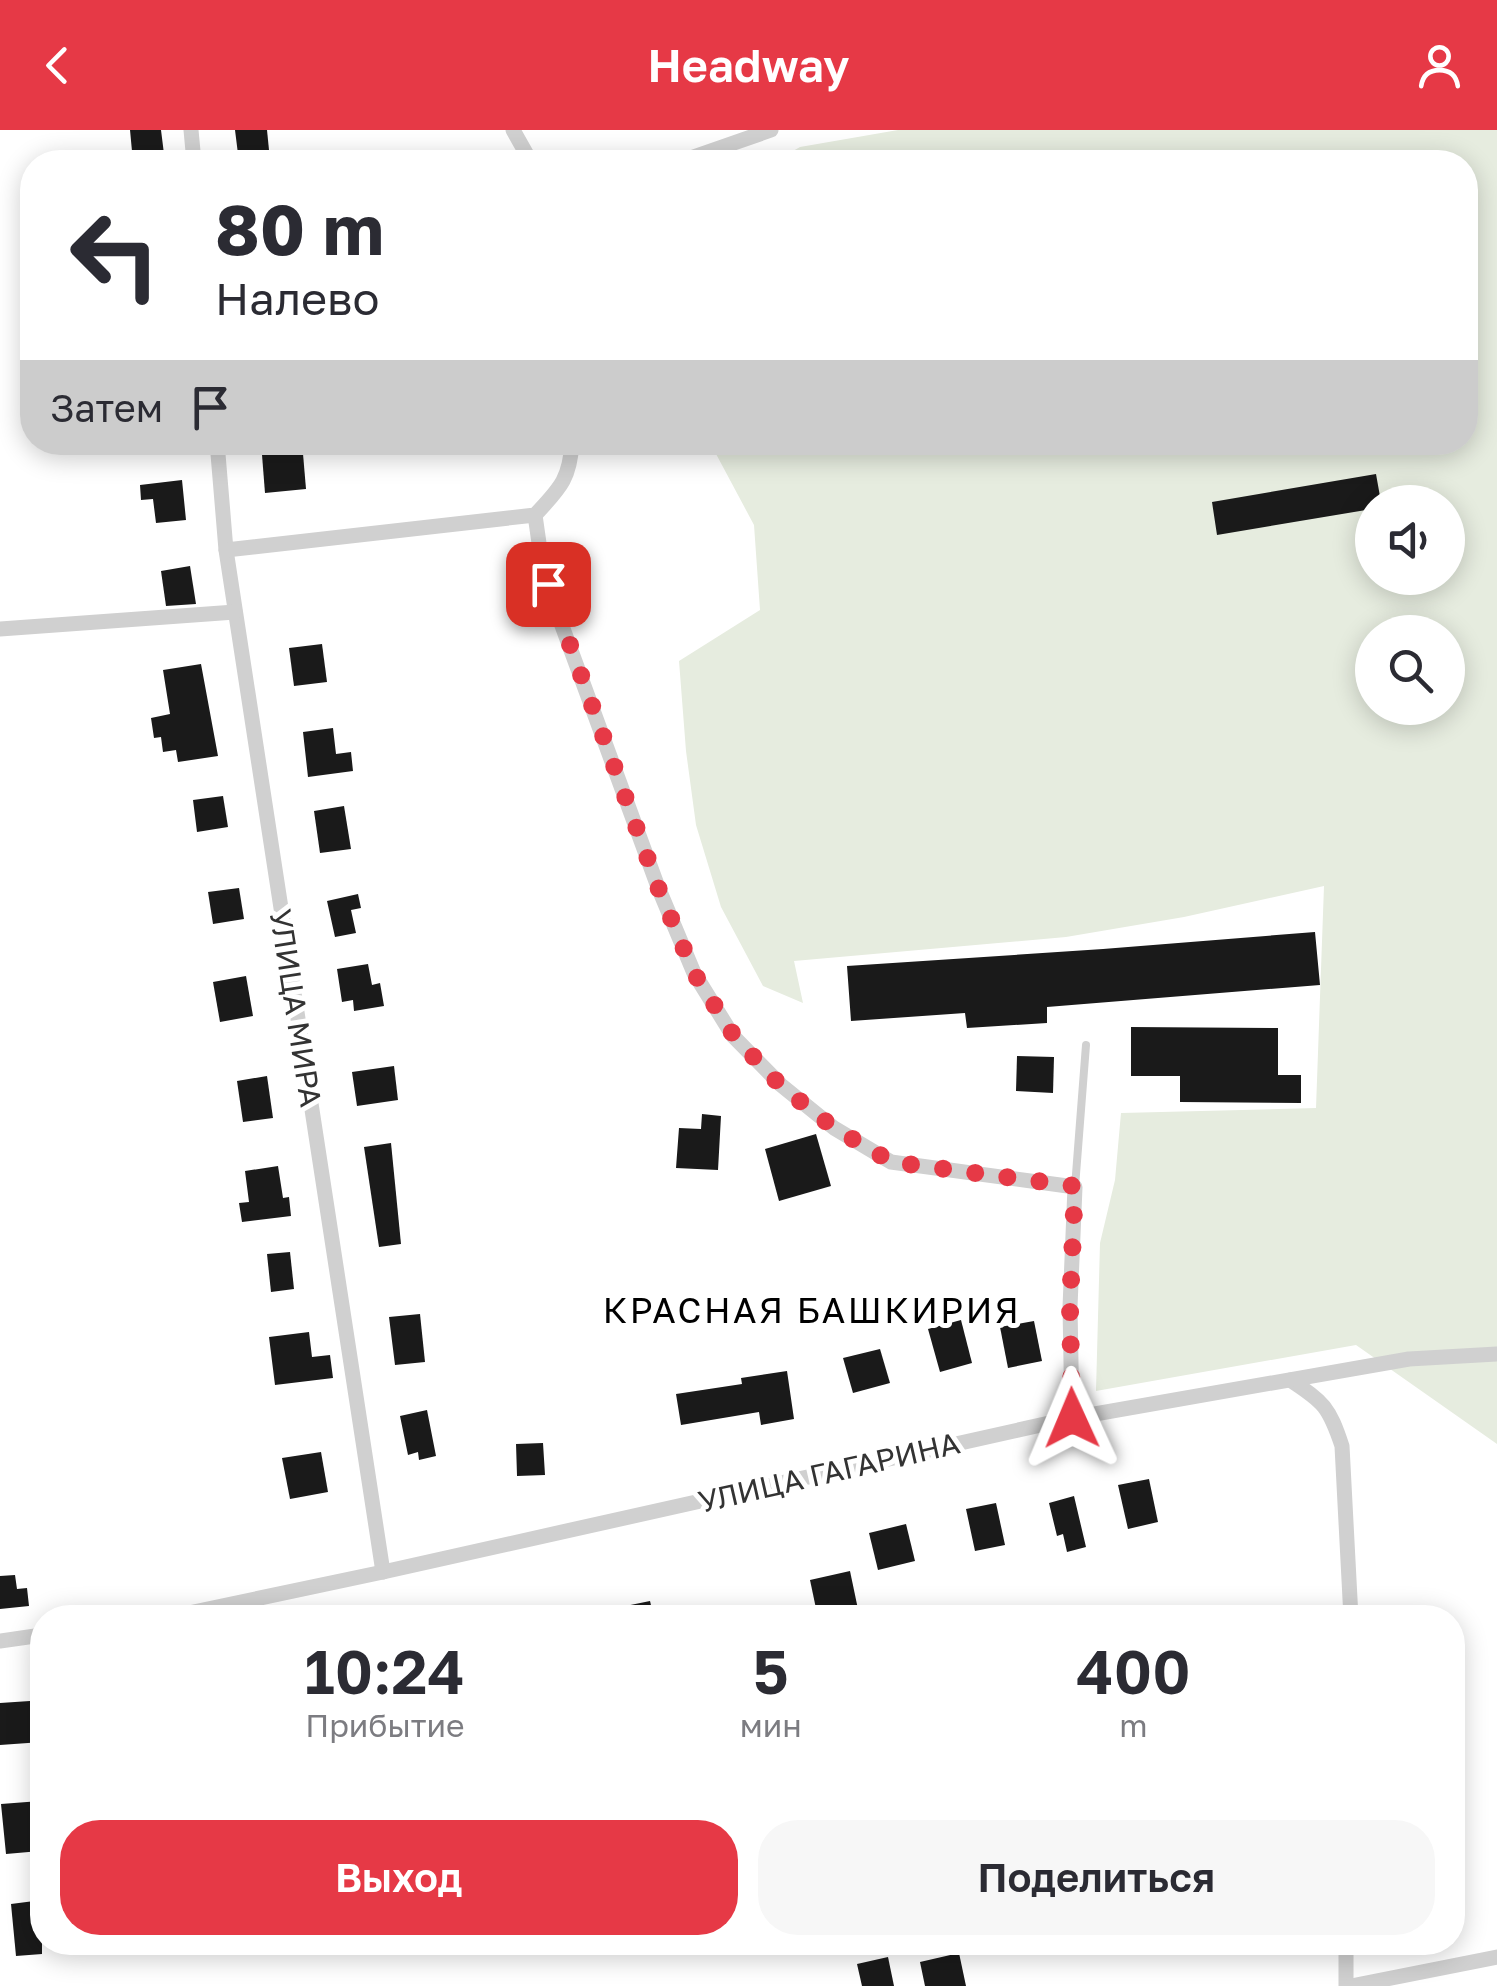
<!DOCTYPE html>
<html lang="ru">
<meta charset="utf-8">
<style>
:root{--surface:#fff;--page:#f7f7f7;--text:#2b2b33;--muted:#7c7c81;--accent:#e63946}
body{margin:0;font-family:"Golos Text",sans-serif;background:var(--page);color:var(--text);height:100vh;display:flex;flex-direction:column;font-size:38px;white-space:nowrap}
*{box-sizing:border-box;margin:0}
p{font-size:32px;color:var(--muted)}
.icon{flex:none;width:55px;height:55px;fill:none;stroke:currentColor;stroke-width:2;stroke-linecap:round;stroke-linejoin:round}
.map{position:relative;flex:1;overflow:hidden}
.details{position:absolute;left:30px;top:1475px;width:1435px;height:350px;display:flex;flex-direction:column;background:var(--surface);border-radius:40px;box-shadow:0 5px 25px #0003}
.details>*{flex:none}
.banner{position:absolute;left:20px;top:20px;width:1458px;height:305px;border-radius:40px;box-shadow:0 5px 25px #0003;background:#fff;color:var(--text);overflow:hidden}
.tools{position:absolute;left:1355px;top:355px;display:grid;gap:20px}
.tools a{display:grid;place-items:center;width:110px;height:110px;border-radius:50%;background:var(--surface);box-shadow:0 5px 25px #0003;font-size:50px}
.pin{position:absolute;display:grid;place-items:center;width:85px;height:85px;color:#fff;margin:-42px;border-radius:20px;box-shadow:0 5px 15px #0006}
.me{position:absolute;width:110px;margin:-55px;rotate:359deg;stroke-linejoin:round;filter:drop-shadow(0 0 8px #0008)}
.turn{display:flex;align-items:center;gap:35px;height:210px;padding:0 30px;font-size:45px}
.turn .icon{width:130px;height:130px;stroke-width:2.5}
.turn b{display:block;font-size:70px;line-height:85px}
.then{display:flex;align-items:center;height:95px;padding:0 30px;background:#0003;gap:20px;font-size:38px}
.eta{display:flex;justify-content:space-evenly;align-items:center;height:170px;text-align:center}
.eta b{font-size:60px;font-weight:600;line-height:70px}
.action{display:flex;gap:20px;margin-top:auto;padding:20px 30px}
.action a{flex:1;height:115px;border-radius:40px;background:var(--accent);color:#fff;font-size:40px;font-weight:600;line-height:115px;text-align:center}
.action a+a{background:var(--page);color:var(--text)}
header{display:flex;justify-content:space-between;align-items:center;height:130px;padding:0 30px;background:var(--accent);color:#fff;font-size:45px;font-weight:600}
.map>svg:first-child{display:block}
.green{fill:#e6ecdf;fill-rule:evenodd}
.building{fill:#1a1a1a}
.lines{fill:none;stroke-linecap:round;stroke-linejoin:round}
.service{stroke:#d0d0d0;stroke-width:8}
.minor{stroke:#d0d0d0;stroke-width:15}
.route{stroke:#e63946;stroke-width:18;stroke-dasharray:0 32.4}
.labels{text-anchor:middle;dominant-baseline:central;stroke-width:10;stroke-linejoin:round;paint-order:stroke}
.street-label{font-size:30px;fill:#333;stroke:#fff}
.quarter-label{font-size:35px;letter-spacing:2.5px;fill:#000;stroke:#fff}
</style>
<header><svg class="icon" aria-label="back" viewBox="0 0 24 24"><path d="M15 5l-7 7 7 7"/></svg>Headway<svg class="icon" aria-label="person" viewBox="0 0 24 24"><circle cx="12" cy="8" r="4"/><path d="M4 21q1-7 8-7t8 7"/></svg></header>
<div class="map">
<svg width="1497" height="1856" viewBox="0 0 1497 1856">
<rect width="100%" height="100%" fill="#fff"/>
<path class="green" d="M898,0h599v1314l-141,-99 -260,46 4,-148 15,-63 6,-67 195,-5 8,-222 -140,31 -118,20 -272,24 9,42 -40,-17 -42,-79 -25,-82 -10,-74 -7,-90 81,-51 -6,-85 -39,-73 -9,-9 759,-1v-280h-691l26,-15zM1372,372h76v76h-76zM1372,502h76v76h-76z"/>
<g class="building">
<path d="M130,0h31l4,32h-32z"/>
<path d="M235,0h32l3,30 -31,2z"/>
<path d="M261,312h41l4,47 -41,4z"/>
<path d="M1376,344l5,28h-9v7l-155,26 -5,-33z"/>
<path d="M182,350l4,40 -30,3 -3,-24 -12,1 -1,-15z"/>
<path d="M190,436l6,38 -30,2 -5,-35z"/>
<path d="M322,514l5,38 -33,4 -5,-38z"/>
<path d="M201,534l17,92 -40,6 -2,-12 -13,2 -2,-15 -7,1 -3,-20 19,-4 -7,-44z"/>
<path d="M333,598l3,26 15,-2 2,19 -45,6 -5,-45z"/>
<path d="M223,666l5,31 -31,5 -4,-32z"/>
<path d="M344,676l7,43 -31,4 -6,-42z"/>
<path d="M239,758l5,31 -31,5 -5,-32z"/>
<path d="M358,764l3,14 -10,2 5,23 -21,4 -8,-36z"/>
<path d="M1315,802l5,53 -273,22v16l-80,5 -2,-15 -114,8 -4,-55 256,-17z"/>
<path d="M368,834l4,21 8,-2 4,23 -30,5 -1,-11 -11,2 -5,-33z"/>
<path d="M246,846l7,40 -33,6 -7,-40z"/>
<path d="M1131,897l147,1v47h23v28l-121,-1v-26h-49z"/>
<path d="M1017,926l37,1 -1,36 -37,-2z"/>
<path d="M394,936l4,34 -41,6 -5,-34z"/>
<path d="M267,946l6,42 -30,4 -6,-41z"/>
<path d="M702,984l19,2 -3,54 -42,-2 3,-40 22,1z"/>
<path d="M816,1004l15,52 -52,15 -14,-52z"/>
<path d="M391,1013l10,101 -22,3 -15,-100z"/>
<path d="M278,1036l5,32 6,-1 2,19 -49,6 -3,-19 10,-1 -4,-31z"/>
<path d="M290,1122l4,37 -23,3 -4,-38z"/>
<path d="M420,1184l5,48 -30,3 -6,-48z"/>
<path d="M961,1190l11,43 -32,9 -12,-43z"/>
<path d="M1034,1191l8,40 -34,7 -8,-41z"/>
<path d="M309,1202l3,25 18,-2 3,23 -58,7 -6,-48z"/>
<path d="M880,1219l10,34 -37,10 -10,-35z"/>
<path d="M787,1241l7,48 -33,6 -2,-13 -78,13 -5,-31 66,-10 -1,-6z"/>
<path d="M427,1280l9,46 -17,4 -1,-8 -10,3 -8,-39z"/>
<path d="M543,1313l2,32 -28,1 -1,-32z"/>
<path d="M321,1322l7,40 -38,7 -8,-41z"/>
<path d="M1149,1349l9,43 -30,7 -10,-44z"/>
<path d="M1074,1366l12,51 -19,5 -4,-18 -6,2 -8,-33z"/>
<path d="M996,1373l9,42 -30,6 -9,-42z"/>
<path d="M906,1394l9,37 -37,9 -9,-37z"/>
<path d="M850,1441l9,43 -15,4h-26l-8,-38z"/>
<path d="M15,1445l2,14 10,-1 2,18 -29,3v-33z"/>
<path d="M650,1471l4,17h-52l-1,-7z"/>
<path d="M30,1571l2,17 9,-1 1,25 -42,3v-42z"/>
<path d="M40,1671l1,16 -4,1 3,33 -34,3 -5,-50z"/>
<path d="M42,1770v54l-26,2 -5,-52z"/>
<path d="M959,1823l7,33h-41l-5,-24z"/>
<path d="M888,1827l6,29h-32l-5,-22z"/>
</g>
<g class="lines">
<path class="service" d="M1075,1057l11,-142"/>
<g class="minor">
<path d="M191,0l3,32"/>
<path d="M513,0l18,32"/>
<path d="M679,32l92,-32"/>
<path d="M217,312l9,108 157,1022"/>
<path d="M535,385l7,49 12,40 104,283 36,86 39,63 48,49 53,43 57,34 184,25 -5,120 2,111"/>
<path d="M226,420l309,-35c24,-26 35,-35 37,-73"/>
<path d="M0,499l235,-17"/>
<path d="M1290,1250c34,22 39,27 52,66l9,172"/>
<path d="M165,1488l218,-46 689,-154 337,-59 88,-5"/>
<path d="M0,1511l42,-6"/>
<path d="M1346,1856v-44"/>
<path d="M1351,1856l146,-29"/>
</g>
</g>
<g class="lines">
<path class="route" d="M548,454l110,303 36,86 40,63 47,50 53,42 58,34 183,24 -5,120 2,112"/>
</g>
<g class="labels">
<g class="street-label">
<text transform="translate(296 878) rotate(81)">УЛИЦА МИРА</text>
<text transform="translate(829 1342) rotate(-13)">УЛИЦА ГАГАРИНА</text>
</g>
<g class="quarter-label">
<text x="812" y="1180">КРАСНАЯ БАШКИРИЯ</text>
</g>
</g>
</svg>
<div class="tools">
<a><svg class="icon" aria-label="sound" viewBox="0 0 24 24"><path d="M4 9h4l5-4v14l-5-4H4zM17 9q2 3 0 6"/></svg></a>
<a><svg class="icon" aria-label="search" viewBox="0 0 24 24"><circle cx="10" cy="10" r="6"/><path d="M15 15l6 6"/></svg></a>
</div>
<div class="pin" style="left:548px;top:454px;background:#d93025"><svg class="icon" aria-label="arrive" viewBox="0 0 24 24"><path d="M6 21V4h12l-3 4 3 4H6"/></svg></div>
<svg class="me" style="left:1072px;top:1288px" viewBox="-20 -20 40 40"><path d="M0-17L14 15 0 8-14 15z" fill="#e63946" stroke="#fff" stroke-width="4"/></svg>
<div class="banner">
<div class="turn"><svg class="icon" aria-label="left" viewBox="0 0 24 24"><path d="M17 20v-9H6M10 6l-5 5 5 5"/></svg><div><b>80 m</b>Налево</div></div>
<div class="then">Затем<svg class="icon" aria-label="arrive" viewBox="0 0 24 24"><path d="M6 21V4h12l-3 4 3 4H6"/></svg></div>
</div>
<section class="details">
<div class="eta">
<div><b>10:24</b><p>Прибытие</p></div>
<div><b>5</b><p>мин</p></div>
<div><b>400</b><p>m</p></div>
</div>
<div class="action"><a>Выход</a><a>Поделиться</a></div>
</section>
</div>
